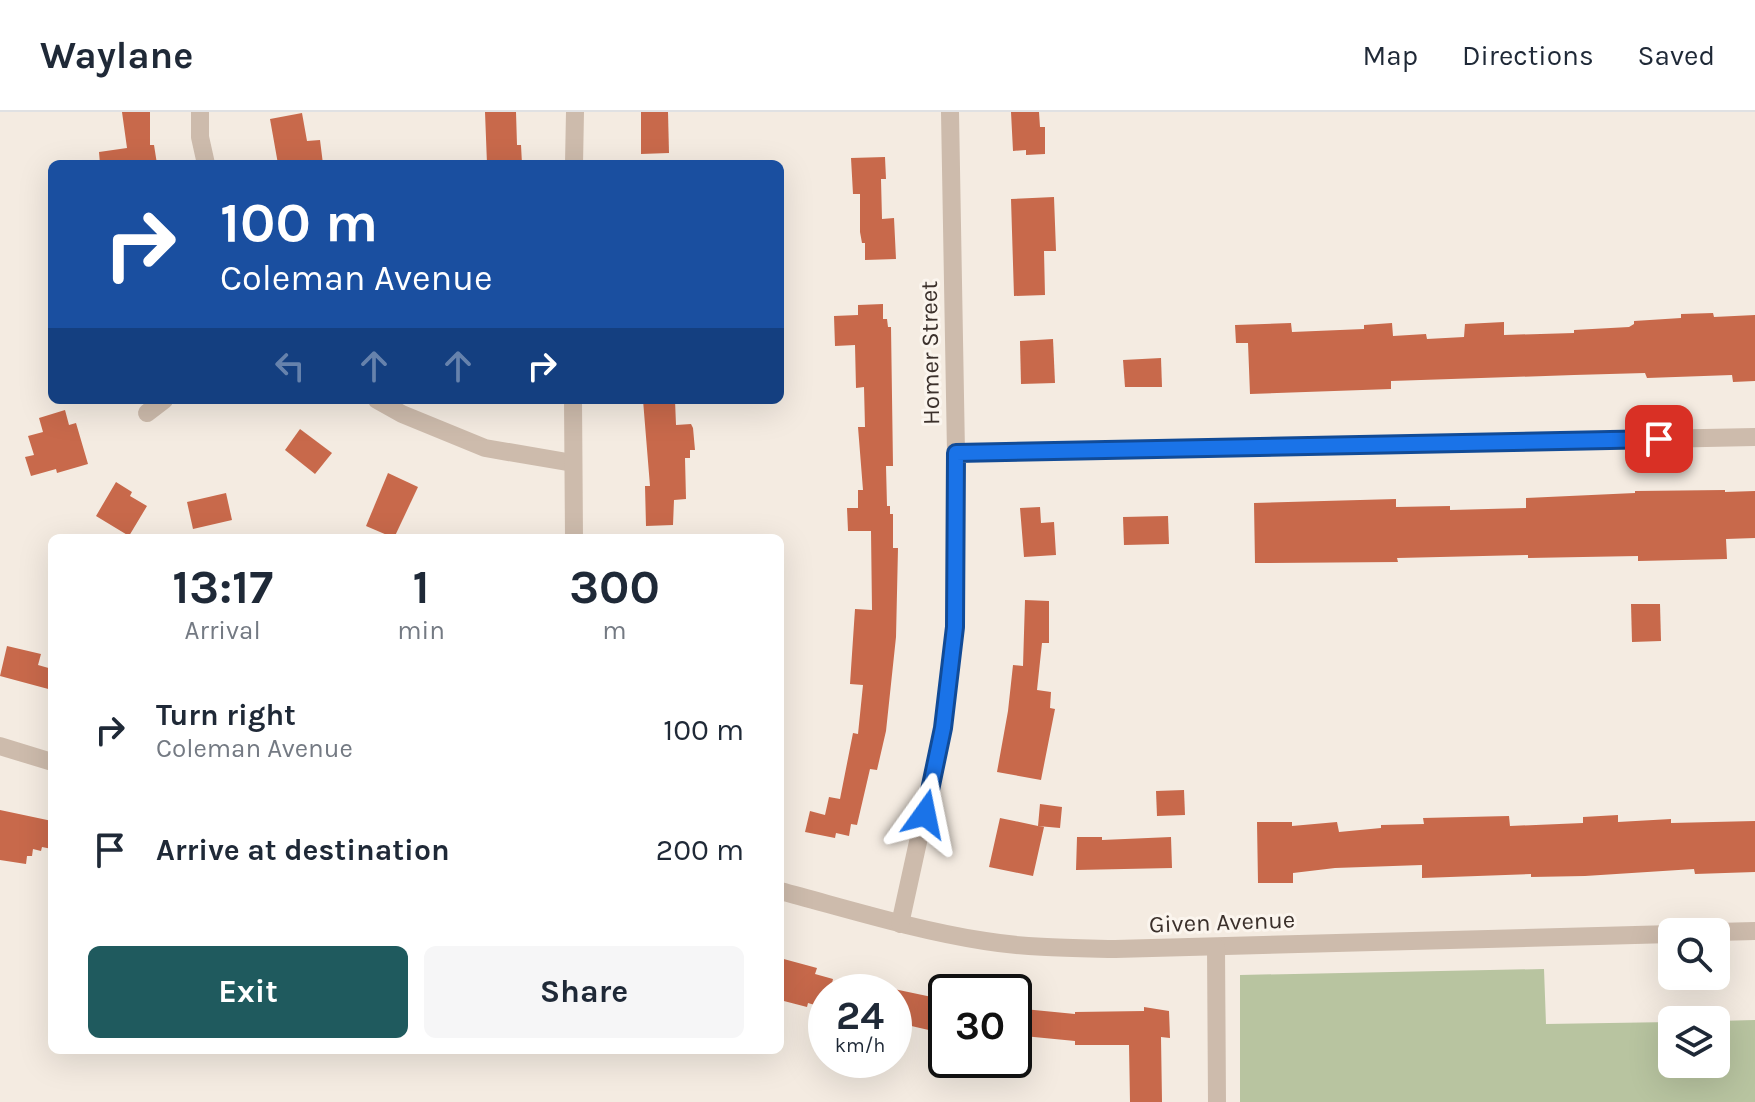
<!DOCTYPE html>
<style>
:root{--surface:#fff;--page:#f6f6f7;--text:#1f2937;--muted:#747a83;--line:#e0e1e3;--accent:#1f5a5e}
body{margin:0;font-family:Karla,sans-serif;background:var(--page);color:var(--text);height:100vh;display:flex;flex-direction:column;font-size:30px;white-space:nowrap}
*{box-sizing:border-box;margin:0}
p{font-size:26px;color:var(--muted)}
.icon{flex:none;width:44px;height:44px;fill:none;stroke:currentColor;stroke-width:2;stroke-linecap:round;stroke-linejoin:round}
.map{position:relative;flex:1;overflow:hidden}
.sheet{position:absolute;left:48px;top:422px;width:736px;height:520px;display:flex;flex-direction:column;background:var(--surface);border-radius:12px;box-shadow:0 8px 32px #0002}
.sheet>*{flex:none}
.banner{position:absolute;left:48px;top:48px;width:736px;height:244px;border-radius:12px;box-shadow:0 8px 32px #0002;background:#1a4fa0;color:#fff;overflow:hidden}
.fabs{position:absolute;left:1658px;top:806px;display:grid;gap:16px}
.fabs a{display:grid;place-items:center;width:72px;height:72px;border-radius:12px;background:var(--surface);box-shadow:0 8px 32px #0002;font-size:40px}
.speed{position:absolute;left:808px;top:862px;display:flex;gap:16px;font-size:40px;font-weight:700;text-align:center}
.speed>*{display:grid;place-content:center;width:104px;height:104px;border-radius:50%;background:var(--surface);box-shadow:0 8px 32px #0002;line-height:1}
.speed small{font-size:20px;font-weight:400}
.speed .limit{border:4px solid #111;border-radius:12px;background:#fff;color:#111}
.pin{position:absolute;display:grid;place-items:center;width:68px;height:68px;color:#fff;margin:-34px;border-radius:16px;box-shadow:0 4px 12px #0006}
.me{position:absolute;width:88px;margin:-44px;rotate:12deg;stroke-linejoin:round;filter:drop-shadow(0 0 6px #0008)}
.turn{display:flex;align-items:center;gap:28px;height:168px;padding:0 40px;font-size:36px}
.turn .icon{width:104px;height:104px;stroke-width:2.5}
.turn b{display:block;font-size:56px;line-height:68px}
.lanes{display:flex;align-items:center;height:76px;padding:0 40px;background:#0003;justify-content:center;gap:40px;direction:ltr}
.lanes .off{opacity:.35}
.eta{display:flex;justify-content:space-evenly;align-items:center;height:136px;text-align:center}
.eta b{font-size:48px;font-weight:700;line-height:56px}
.action{display:flex;gap:16px;margin-top:auto;padding:16px 40px}
.action a{flex:1;height:92px;border-radius:12px;background:var(--accent);color:#fff;font-size:32px;font-weight:700;line-height:92px;text-align:center}
.action a+a{background:var(--page);color:var(--text)}
ul{padding:0;list-style:none}
li{display:flex;align-items:center;gap:24px;height:120px;padding:0 40px}
li div{flex:1}
li b{display:block;font-size:30px}
li em{font-style:normal}
header{display:flex;align-items:center;gap:48px;box-sizing:border-box;height:112px;padding:0 40px;background:var(--surface);border-bottom:2px solid var(--line)}
header strong{font-size:38px}
nav{display:flex;gap:44px;margin-inline-start:auto;font-size:28px}
.map>svg:first-child{display:block}
.green{fill:#b8c4a0}
.building{fill:#c8694b}
.lines{fill:none;stroke-linecap:round;stroke-linejoin:round}
.street{stroke:#cdbbac;stroke-width:18}
.route-casing{stroke:#114b97;stroke-width:20}
.route{stroke:#1a73e8;stroke-width:14}
.labels{text-anchor:middle;dominant-baseline:central;stroke-width:6;stroke-linejoin:round;paint-order:stroke}
.street-label{font-size:24px;fill:#3b302b;stroke:#fbf5ee}
</style>
<header>
<strong>Waylane</strong>
<nav><a>Map</a><a>Directions</a><a>Saved</a></nav>
</header>
<div class="map">
<svg width="1755" height="990" viewBox="0 0 1755 990">
<rect width="100%" height="100%" fill="#f4ebe1"/>
<path class="green" d="M1544,857l2,55 126,-2v42h44v-43l39,-1v82h-515v-127z"/>
<g class="building">
<path d="M122,0h28v33h4l3,19h-57l-1,-12 28,-4z"/>
<path d="M485,0h31l1,33h4l1,19h-35z"/>
<path d="M641,0h27l1,41 -28,1z"/>
<path d="M1011,0h28l1,15h5v27l-19,1v-5l-13,1z"/>
<path d="M302,1l5,28 13,-1 3,24h-45l-8,-45z"/>
<path d="M885,45l1,22h-5l1,40 12,-1 2,41 -31,1v-17h-3l-2,-11v-38h-7l-2,-36z"/>
<path d="M1054,85l2,54h-12l1,44 -31,1 -3,-97z"/>
<path d="M883,192v15h4l1,8h3l2,139h-7l1,40h3v8h3v34h5l-2,89 -10,94 -9,39 -7,-1 -13,56 -6,-1 -2,12 -13,-3 -1,5 -30,-6 5,-21 15,4 4,-18 11,2 13,-66 5,1 5,-49 -13,-1 5,-75 17,1 -1,-79h-23l-1,-23h11v-18h5l-5,-63h7l-1,-40 -8,1 -1,-43 -20,1 -1,-30 24,-1v-10z"/>
<path d="M1713,201l1,4 41,-2v66l-22,1 -1,-7 -85,3 -2,-5 -71,2 -183,6v8l-141,5 -2,-51h-12l-1,-18 56,-2 1,9 72,-3v-4l28,-2 1,13 33,-2 1,5 37,-2 1,-13 39,-2v13l70,-2v-3l55,-3 5,-3v-3l47,-3v-4z"/>
<path d="M1053,227l2,44 -34,1 -1,-43z"/>
<path d="M1161,246l1,29h-37l-2,-27z"/>
<path d="M643,288h32l1,25 15,-1 2,4 2,22h-5v8h-5l1,41 -12,1 -1,25 -27,1 -1,-40h5z"/>
<path d="M65,298l4,15 7,-2 12,41 -31,9 -1,-4 -25,7 -6,-19 9,-2 -6,-19 15,-4 -4,-14z"/>
<path d="M300,317l32,24 -17,21 -30,-24z"/>
<path d="M388,361l30,14 -24,51 -28,-12z"/>
<path d="M116,370l16,10 -2,4 17,10 -18,30 -33,-20z"/>
<path d="M1725,378v2l30,-1v47l-29,1 1,20 -89,2v-5l-110,2v-3l-131,3 1,4 -143,1 -1,-60 142,-4v8l54,-1v4l76,-2v-10l109,-5v-2z"/>
<path d="M226,381l6,27 -39,9 -6,-27z"/>
<path d="M1040,395l1,16 13,-1 2,33 -32,2 -4,-49z"/>
<path d="M1168,404l1,28 -45,1 -1,-28z"/>
<path d="M1025,488l24,1v42h-7l-5,47 14,2 -1,16 5,1 -14,71 -44,-8 11,-61 5,-46 10,1z"/>
<path d="M1631,492h29l1,37 -29,1z"/>
<path d="M7,534l34,8 -3,11 14,4v21l-52,-14z"/>
<path d="M1184,678l1,25 -28,1 -1,-25z"/>
<path d="M1040,692l22,3 -2,21 -22,-2 6,1 -11,49 -44,-9 11,-49 38,8z"/>
<path d="M0,698l52,11v28l-10,-2 -1,4 -8,-2 -1,7h-5l-1,8 -26,-4z"/>
<path d="M1618,703v7l53,-3v4l84,-2v51l-60,2 -1,-5 -109,7 -54,1v-3l-109,4v-13l-87,3 -42,5v10h-35l-1,-61h35v4l45,-4 2,10 42,-4v-3l43,-1 -1,-6 86,-2 1,10 73,-3v-6z"/>
<path d="M1077,725h25v3l69,-3 1,31 -96,2z"/>
<path d="M780,846l37,10 -2,6 18,5 -3,13h-4l-1,16 -17,-5 -1,4 -27,-7z"/>
<path d="M894,877l52,11v34l-52,-12z"/>
<path d="M1144,895l25,4 1,27 -9,-1 1,65h-32l-1,-57h-54v-4l-61,-6v-27l61,6v-2l69,-1z"/>
</g>
<g class="lines">
<g class="street">
<path d="M200,0v25l6,27"/>
<path d="M574,52l1,-52"/>
<path d="M377,288l25,14 83,34 88,15"/>
<path d="M573,288l1,138"/>
<path d="M147,301l17,-13"/>
<path d="M956,341l799,-16"/>
<path d="M0,634l52,16"/>
<path d="M780,779c68,18 135,39 205,50 43,7 86,7 130,8l557,-15"/>
<path d="M900,812l43,-196 12,-101 1,-174 -6,-341"/>
<path d="M1716,820l39,-1"/>
<path d="M1216,835l1,155"/>
</g>
</g>
<g class="lines">
<defs>
<path id="route" d="M925,702l18,-86 12,-101 1,-174 703,-14"/>
</defs>
<use href="#route" class="route-casing"/>
<use href="#route" class="route"/>
</g>
<g class="labels">
<g class="street-label">
<text transform="translate(930 241) rotate(-91)">Homer Street</text>
<text transform="translate(1222 810) rotate(-2)">Given Avenue</text>
</g>
</g>
</svg>
<div class="fabs">
<a><svg class="icon" aria-label="search" viewBox="0 0 24 24"><circle cx="10" cy="10" r="6"/><path d="M15 15l6 6"/></svg></a>
<a><svg class="icon" aria-label="layers" viewBox="0 0 24 24"><path d="M12 4l9 5-9 5-9-5zM3 14l9 5 9-5"/></svg></a>
</div>
<div class="speed"><div>24<small>km/h</small></div><div class="limit">30</div></div>
<div class="pin" style="left:1659px;top:327px;background:#d93025"><svg class="icon" aria-label="arrive" viewBox="0 0 24 24"><path d="M6 21V4h12l-3 4 3 4H6"/></svg></div>
<svg class="me" style="left:925px;top:702px" viewBox="-20 -20 40 40"><path d="M0-17L14 15 0 8-14 15z" fill="#1a73e8" stroke="#fff" stroke-width="4"/></svg>
<div class="banner">
<div class="turn"><svg class="icon" aria-label="right" viewBox="0 0 24 24"><path d="M7 20v-9h11M14 6l5 5-5 5"/></svg><div><b>100 m</b>Coleman Avenue</div></div>
<div class="lanes"><svg class="icon off" aria-label="left" viewBox="0 0 24 24"><path d="M17 20v-9H6M10 6l-5 5 5 5"/></svg><svg class="icon off" aria-label="ahead" viewBox="0 0 24 24"><path d="M12 20V5M6 11l6-6 6 6"/></svg><svg class="icon off" aria-label="ahead" viewBox="0 0 24 24"><path d="M12 20V5M6 11l6-6 6 6"/></svg><svg class="icon" aria-label="right" viewBox="0 0 24 24"><path d="M7 20v-9h11M14 6l5 5-5 5"/></svg></div>
</div>
<section class="sheet">
<div class="eta">
<div><b>13:17</b><p>Arrival</p></div>
<div><b>1</b><p>min</p></div>
<div><b>300</b><p>m</p></div>
</div>
<ul>
<li><svg class="icon" aria-label="right" viewBox="0 0 24 24"><path d="M7 20v-9h11M14 6l5 5-5 5"/></svg><div><b>Turn right</b><p>Coleman Avenue</p></div><em>100 m</em></li>
<li><svg class="icon" aria-label="arrive" viewBox="0 0 24 24"><path d="M6 21V4h12l-3 4 3 4H6"/></svg><div><b>Arrive at destination</b></div><em>200 m</em></li>
</ul>
<div class="action"><a>Exit</a><a>Share</a></div>
</section>
</div>
